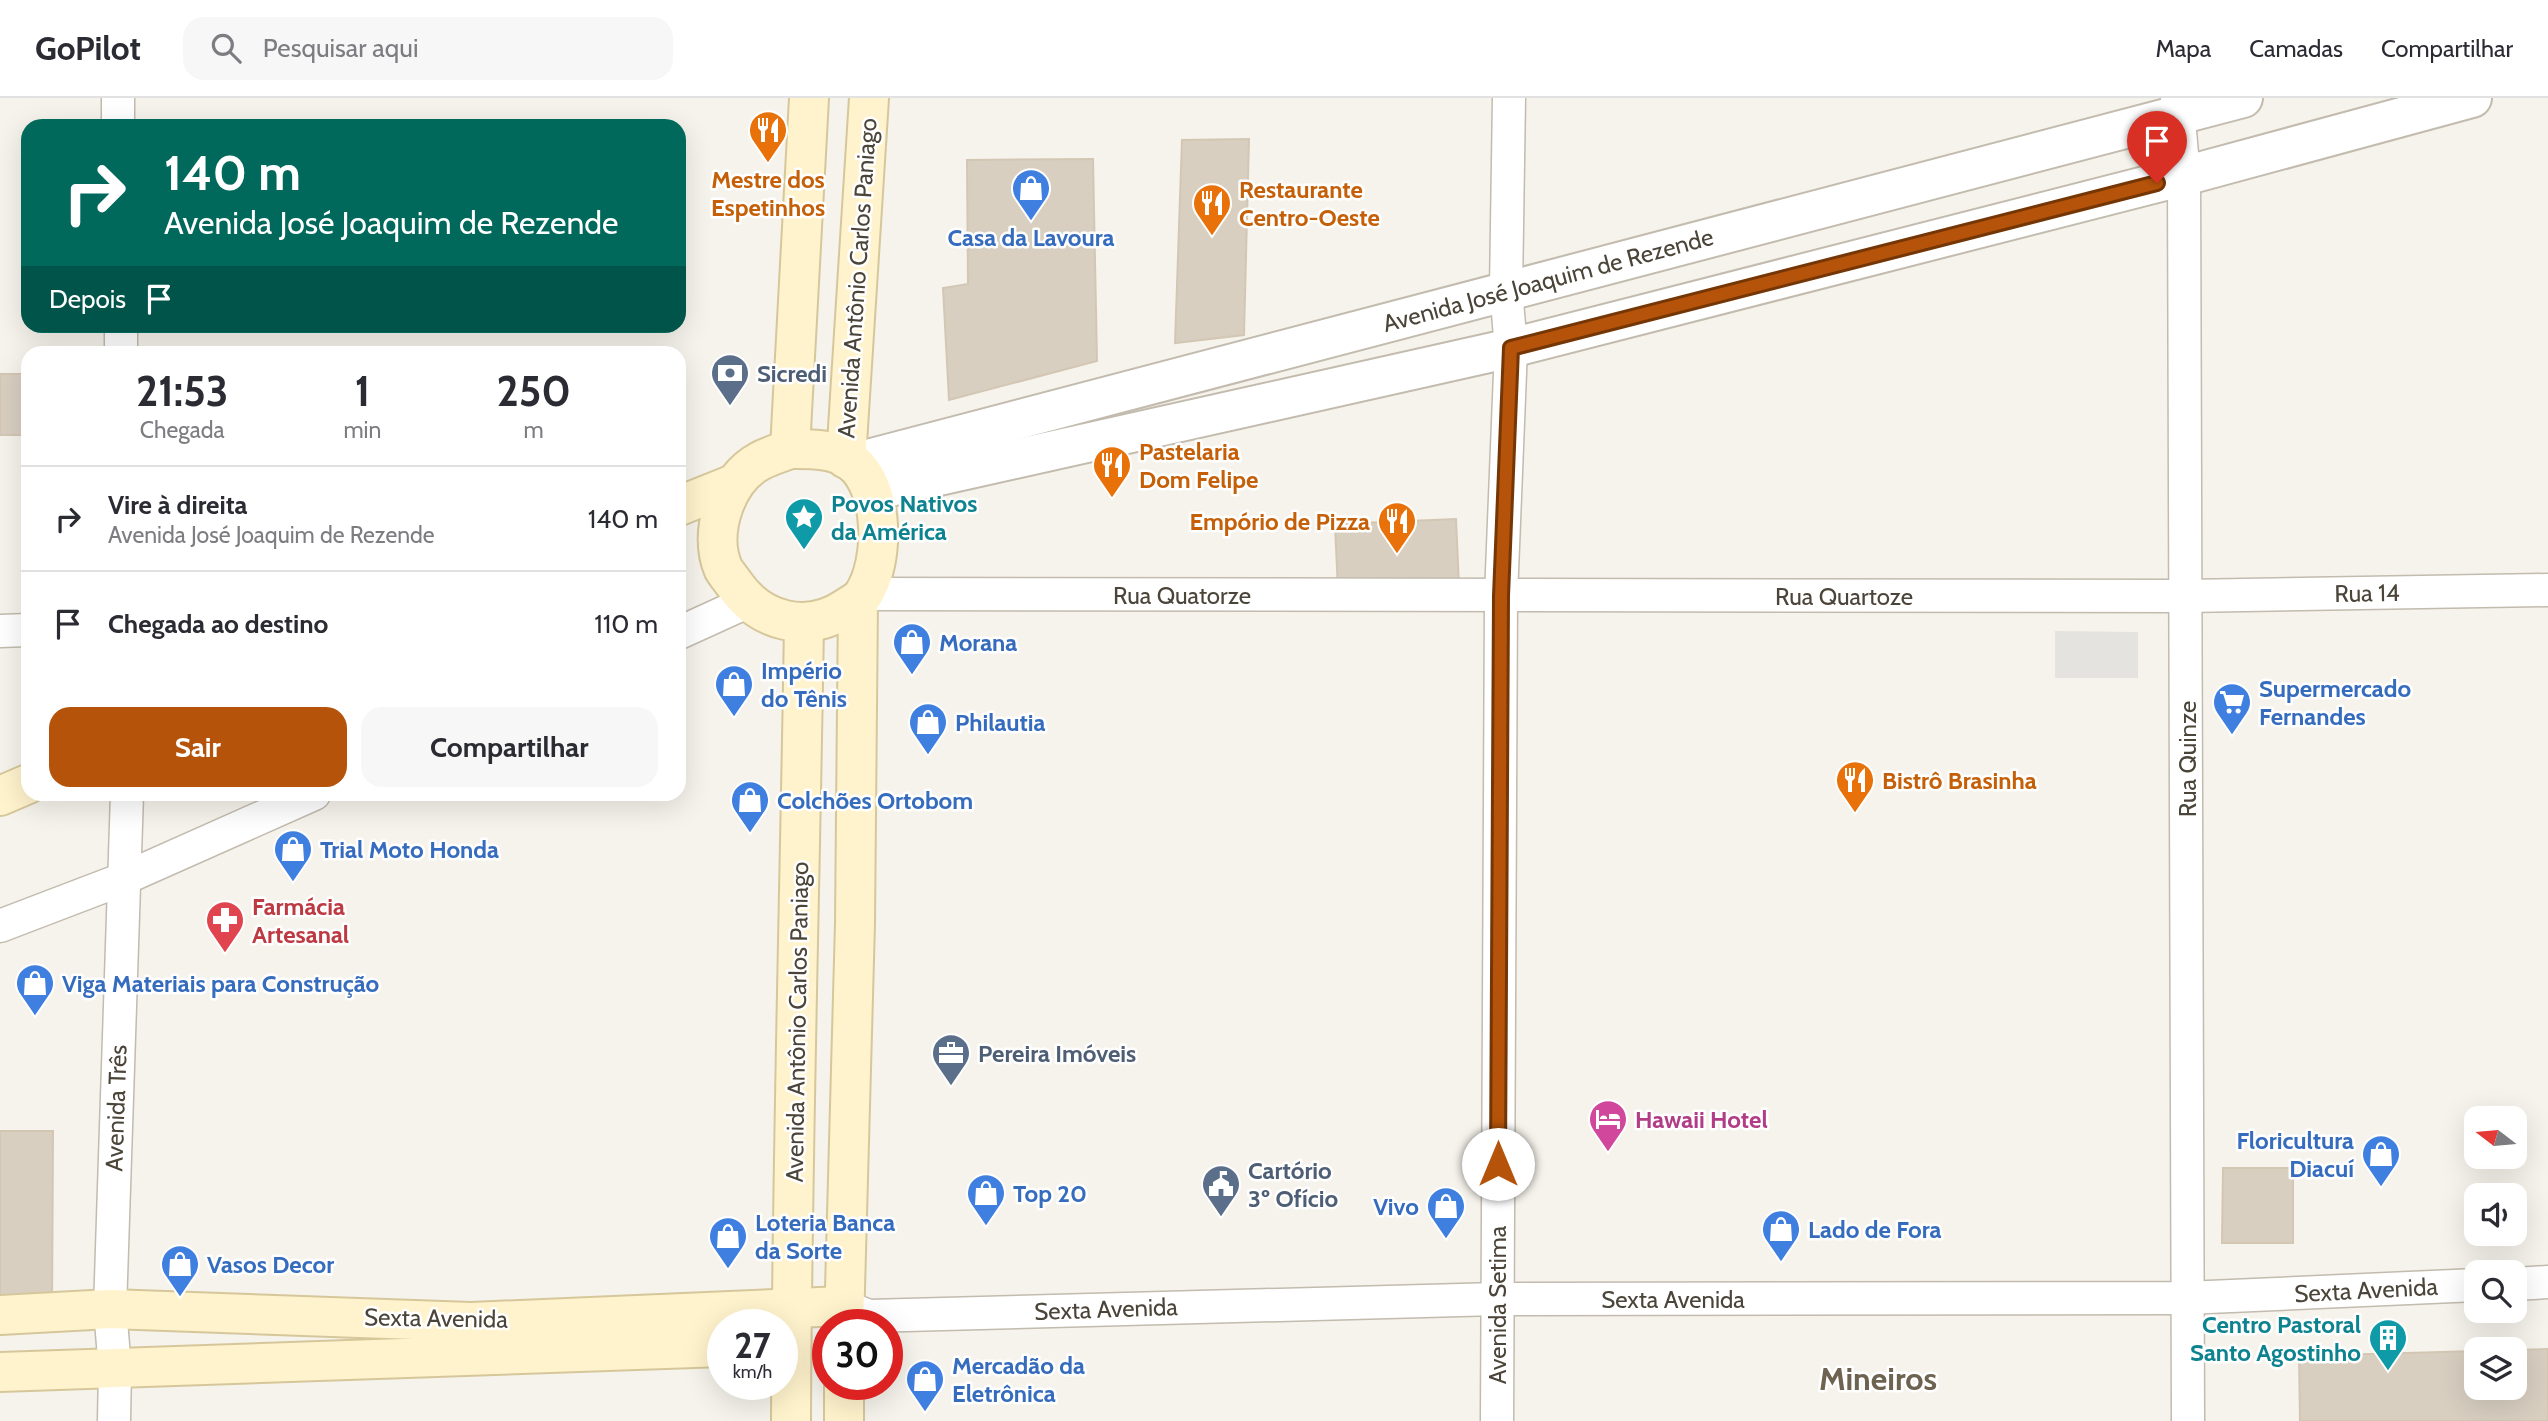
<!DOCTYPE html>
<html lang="pt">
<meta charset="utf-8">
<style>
:root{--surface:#fff;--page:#f7f7f7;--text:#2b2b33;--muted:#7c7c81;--line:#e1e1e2;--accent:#b45309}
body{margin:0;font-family:Cabin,sans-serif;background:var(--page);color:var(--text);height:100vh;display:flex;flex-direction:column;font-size:26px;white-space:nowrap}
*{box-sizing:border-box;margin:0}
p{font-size:23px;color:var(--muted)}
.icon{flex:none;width:38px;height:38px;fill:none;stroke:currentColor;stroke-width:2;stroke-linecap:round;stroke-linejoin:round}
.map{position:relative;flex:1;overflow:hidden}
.panel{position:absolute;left:21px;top:248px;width:665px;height:455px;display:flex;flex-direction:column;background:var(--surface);border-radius:21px;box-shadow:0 7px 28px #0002}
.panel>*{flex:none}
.banner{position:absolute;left:21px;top:21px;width:665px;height:214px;border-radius:21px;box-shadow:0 7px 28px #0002;background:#00695c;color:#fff;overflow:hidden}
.needle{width:46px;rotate:286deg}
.controls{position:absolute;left:2464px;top:1008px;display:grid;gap:14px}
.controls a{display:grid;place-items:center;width:63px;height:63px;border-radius:14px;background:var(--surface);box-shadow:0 7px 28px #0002;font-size:35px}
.speed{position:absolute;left:707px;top:1211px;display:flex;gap:14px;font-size:35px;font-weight:700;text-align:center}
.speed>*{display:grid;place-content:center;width:91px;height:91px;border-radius:50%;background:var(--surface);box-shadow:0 7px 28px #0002;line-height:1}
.speed small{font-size:18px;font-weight:400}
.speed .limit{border:10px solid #d22;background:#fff;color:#111}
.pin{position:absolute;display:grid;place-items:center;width:60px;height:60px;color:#fff;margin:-72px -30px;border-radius:50% 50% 50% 0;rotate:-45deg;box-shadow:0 0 7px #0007}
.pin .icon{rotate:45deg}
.me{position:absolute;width:77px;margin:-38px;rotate:0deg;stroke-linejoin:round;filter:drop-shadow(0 0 5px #0008)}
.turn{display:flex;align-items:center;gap:24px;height:147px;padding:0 28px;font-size:32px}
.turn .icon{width:91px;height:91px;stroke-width:2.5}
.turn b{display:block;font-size:49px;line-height:60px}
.then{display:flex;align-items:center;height:66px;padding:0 28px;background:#0003;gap:14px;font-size:26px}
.eta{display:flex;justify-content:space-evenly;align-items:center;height:119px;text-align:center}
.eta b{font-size:42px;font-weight:700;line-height:49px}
.action{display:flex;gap:14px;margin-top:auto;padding:14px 28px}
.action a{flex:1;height:80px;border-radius:21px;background:var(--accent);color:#fff;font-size:28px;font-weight:700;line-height:80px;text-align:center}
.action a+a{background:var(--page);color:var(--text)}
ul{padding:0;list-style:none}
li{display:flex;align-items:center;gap:21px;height:105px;padding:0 28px;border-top:2px solid var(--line)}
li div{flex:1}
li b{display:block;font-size:26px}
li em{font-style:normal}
header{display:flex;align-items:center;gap:42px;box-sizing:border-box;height:98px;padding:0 35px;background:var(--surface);border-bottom:2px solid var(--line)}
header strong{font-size:33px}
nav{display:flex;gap:38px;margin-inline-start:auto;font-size:24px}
.search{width:490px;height:63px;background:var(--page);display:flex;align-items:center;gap:18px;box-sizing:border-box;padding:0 24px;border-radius:21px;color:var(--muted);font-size:26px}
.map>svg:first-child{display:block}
.parking{fill:#e5e3e0}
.building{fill:#d8cfc1;stroke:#d3c7b4;stroke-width:2}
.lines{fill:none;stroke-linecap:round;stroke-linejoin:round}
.minor-casing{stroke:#c2bbae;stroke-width:35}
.tertiary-casing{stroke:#c2bbae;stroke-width:42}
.secondary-casing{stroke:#d6c79b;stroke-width:42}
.minor{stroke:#fff;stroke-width:32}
.tertiary{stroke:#fff;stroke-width:38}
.secondary{stroke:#fff3cd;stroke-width:38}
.route-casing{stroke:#753606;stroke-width:18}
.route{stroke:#b45309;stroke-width:12}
.labels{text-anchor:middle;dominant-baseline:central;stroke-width:5;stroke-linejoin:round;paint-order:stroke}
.food-label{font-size:24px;font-weight:bold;fill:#c56008;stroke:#fff;text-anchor:start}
.shop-label{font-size:24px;font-weight:bold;fill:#366cbe;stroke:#fff;text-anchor:start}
.street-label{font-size:24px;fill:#4b4439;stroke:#fff}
.service-label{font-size:24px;font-weight:bold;fill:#4e5e75;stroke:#fff;text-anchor:start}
.culture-label{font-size:24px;font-weight:bold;fill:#0d838f;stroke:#fff;text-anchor:start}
.health-label{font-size:24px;font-weight:bold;fill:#be3a42;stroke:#fff;text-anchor:start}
.hotel-label{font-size:24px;font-weight:bold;fill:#b23c85;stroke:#fff;text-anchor:start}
.district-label{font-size:32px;font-weight:bold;fill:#6e6250;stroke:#fff}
</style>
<header>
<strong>GoPilot</strong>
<div class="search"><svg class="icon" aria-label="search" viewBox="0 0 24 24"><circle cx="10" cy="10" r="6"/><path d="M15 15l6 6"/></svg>Pesquisar aqui</div>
<nav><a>Mapa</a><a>Camadas</a><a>Compartilhar</a></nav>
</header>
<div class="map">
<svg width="2548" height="1323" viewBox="0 0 2548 1323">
<rect width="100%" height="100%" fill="#f6f3ec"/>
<path class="parking" d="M2055,533l83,1v46h-83z"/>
<g class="building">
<path d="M1249,41l-5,196 -69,8 7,-203z"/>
<path d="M1093,61l4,202 -148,39 -6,-112 25,-4 -1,-124z"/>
<rect x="0" y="276" width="22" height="61"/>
<path d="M1456,421l3,67 -121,5 -3,-67z"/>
<path d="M0,1033h53l-1,181h-52z"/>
<path d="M2223,1070h70v75h-71z"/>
<path d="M2548,1251v72h-248l-1,-65 177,-5v37h39v-38z"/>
</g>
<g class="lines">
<defs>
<g id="minor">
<path d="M118,0v28"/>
<path d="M2177,0l7,78 4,1245"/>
<path d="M121,228v28"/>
<path d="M864,496l1323,2 361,-6"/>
<path d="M0,533l28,-1"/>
<path d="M679,535l68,-31"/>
<path d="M0,828l123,-47 191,-85"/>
<path d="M2515,1186l33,-2"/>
<path d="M843,1208l26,10 628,-17 689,-1 290,-13"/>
<path d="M114,1323l1,-52 -5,-60 17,-515"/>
<path d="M1497,1323l4,-825 10,-248 -5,-58 3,-192"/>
</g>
<g id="tertiary">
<path d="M853,365l1390,-365"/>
<path d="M872,393l639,-143 673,-172 288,-78"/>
</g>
<g id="secondary">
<path d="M790,351c20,0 44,-1 61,12 34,26 34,101 12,134 -4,6 -11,9 -17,13 -39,26 -85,14 -111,-23 -3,-5 -9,-11 -12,-17 -15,-36 3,-89 37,-107 9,-5 20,-8 30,-12z"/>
<path d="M790,351l19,-351"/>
<path d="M846,361l23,-361"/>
<path d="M679,408l55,-22"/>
<path d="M0,698l28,-12"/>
<path d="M0,1217l110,-6 361,13 372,-16"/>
<path d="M844,1227l11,-402 3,-323"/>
<path d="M0,1274l723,-25"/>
<path d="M791,1323c1,-266 9,-532 13,-798"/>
<path d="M844,1323v-37"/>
</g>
</defs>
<use href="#minor" class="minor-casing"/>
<use href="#tertiary" class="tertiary-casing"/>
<use href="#secondary" class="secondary-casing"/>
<use href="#minor" class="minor"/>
<use href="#tertiary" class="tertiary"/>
<use href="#secondary" class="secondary"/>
</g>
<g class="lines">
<defs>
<path id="route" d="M1498,1066l3,-568 10,-248 646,-165"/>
</defs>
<use href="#route" class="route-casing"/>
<use href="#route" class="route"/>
</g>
<defs>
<symbol id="restaurant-pin" viewBox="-11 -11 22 30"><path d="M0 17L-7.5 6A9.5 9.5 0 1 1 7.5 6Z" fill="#e8710a" stroke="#fff"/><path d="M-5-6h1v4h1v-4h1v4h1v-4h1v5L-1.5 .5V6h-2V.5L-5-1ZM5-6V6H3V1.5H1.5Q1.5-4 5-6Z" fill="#fff"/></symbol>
<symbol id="shop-pin" viewBox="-11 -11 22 30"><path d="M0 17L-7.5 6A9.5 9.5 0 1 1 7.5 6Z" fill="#3f7fe0" stroke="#fff"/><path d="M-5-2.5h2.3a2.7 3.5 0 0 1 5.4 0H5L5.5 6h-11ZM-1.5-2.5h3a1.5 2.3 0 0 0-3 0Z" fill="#fff"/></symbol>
<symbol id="bank-pin" viewBox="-11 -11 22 30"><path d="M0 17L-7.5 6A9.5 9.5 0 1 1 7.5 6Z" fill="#5c6f8a" stroke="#fff"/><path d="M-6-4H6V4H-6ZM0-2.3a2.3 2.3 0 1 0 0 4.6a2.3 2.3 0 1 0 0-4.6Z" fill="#fff"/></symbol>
<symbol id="sight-pin" viewBox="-11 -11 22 30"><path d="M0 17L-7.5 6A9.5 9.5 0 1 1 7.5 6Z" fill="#0f9aa8" stroke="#fff"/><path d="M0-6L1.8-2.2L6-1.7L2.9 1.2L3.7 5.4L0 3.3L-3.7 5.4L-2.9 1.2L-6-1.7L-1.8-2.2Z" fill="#fff"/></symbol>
<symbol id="supermarket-pin" viewBox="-11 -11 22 30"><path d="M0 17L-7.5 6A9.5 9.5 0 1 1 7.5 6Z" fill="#3f7fe0" stroke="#fff"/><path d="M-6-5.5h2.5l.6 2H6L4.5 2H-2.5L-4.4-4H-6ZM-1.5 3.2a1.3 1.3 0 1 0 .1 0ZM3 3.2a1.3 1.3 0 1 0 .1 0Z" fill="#fff"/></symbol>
<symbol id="pharmacy-pin" viewBox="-11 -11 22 30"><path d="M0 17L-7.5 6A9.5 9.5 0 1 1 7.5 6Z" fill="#e0444e" stroke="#fff"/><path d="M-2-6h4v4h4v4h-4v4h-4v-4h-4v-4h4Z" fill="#fff"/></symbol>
<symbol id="office-pin" viewBox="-11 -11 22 30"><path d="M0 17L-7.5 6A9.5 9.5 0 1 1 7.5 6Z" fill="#5c6f8a" stroke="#fff"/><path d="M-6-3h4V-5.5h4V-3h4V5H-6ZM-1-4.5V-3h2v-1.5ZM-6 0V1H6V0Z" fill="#fff"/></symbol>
<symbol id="hotel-pin" viewBox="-11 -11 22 30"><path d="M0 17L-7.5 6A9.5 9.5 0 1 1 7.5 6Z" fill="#d1479c" stroke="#fff"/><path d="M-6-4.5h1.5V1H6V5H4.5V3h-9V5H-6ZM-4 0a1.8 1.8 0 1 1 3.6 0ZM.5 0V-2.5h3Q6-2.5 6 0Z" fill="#fff"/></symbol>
<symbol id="civic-pin" viewBox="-11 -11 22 30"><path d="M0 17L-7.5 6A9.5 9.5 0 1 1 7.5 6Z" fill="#5c6f8a" stroke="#fff"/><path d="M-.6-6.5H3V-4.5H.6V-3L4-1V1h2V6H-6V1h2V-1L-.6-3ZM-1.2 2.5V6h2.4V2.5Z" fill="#fff"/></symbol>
<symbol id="building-pin" viewBox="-11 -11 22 30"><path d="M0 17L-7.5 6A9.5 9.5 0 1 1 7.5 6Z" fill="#0f9aa8" stroke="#fff"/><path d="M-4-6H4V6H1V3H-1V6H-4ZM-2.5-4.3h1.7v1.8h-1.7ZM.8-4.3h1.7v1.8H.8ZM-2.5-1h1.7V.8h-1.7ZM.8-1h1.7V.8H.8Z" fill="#fff"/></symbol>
</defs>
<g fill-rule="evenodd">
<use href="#restaurant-pin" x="746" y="10" width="44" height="60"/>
<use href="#shop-pin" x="1009" y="68" width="44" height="60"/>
<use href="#restaurant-pin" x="1190" y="83" width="44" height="60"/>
<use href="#bank-pin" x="708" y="253" width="44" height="60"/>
<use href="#restaurant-pin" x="1090" y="345" width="44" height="60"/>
<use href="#sight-pin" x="782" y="397" width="44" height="60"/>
<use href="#restaurant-pin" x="1375" y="401" width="44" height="60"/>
<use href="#shop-pin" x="890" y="522" width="44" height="60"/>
<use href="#shop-pin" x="712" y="564" width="44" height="60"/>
<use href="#supermarket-pin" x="2210" y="582" width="44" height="60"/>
<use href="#shop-pin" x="906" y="602" width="44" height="60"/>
<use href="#restaurant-pin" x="1833" y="660" width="44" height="60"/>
<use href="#shop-pin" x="728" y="680" width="44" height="60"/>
<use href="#shop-pin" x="271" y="729" width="44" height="60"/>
<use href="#pharmacy-pin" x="203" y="800" width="44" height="60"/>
<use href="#shop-pin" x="13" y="863" width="44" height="60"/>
<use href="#office-pin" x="929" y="933" width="44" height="60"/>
<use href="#hotel-pin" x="1586" y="999" width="44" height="60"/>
<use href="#shop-pin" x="2359" y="1034" width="44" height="60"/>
<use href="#civic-pin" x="1199" y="1064" width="44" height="60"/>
<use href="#shop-pin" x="964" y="1073" width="44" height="60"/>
<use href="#shop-pin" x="1424" y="1086" width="44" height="60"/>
<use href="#shop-pin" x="1759" y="1109" width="44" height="60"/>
<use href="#shop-pin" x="706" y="1116" width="44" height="60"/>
<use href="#shop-pin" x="158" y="1144" width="44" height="60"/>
<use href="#building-pin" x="2366" y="1218" width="44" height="60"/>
<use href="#shop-pin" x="903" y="1259" width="44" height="60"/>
</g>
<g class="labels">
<g class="food-label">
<text x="768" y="81" text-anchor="middle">Mestre dos<tspan x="768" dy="28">Espetinhos</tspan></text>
<text x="1239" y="91">Restaurante<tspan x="1239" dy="28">Centro-Oeste</tspan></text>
<text x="1139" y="353">Pastelaria<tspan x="1139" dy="28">Dom Felipe</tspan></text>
<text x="1370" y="423" text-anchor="end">Empório de Pizza</text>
<text x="1882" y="682">Bistrô Brasinha</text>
</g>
<g class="shop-label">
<text x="1031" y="139" text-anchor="middle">Casa da Lavoura</text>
<text x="939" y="544">Morana</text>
<text x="761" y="572">Império<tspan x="761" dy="28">do Tênis</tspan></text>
<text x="2259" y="590">Supermercado<tspan x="2259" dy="28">Fernandes</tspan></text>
<text x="955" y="624">Philautia</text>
<text x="777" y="702">Colchões Ortobom</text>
<text x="320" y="751">Trial Moto Honda</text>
<text x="62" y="885">Viga Materiais para Construção</text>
<text x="2354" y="1042" text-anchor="end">Floricultura<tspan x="2354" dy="28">Diacuí</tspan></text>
<text x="1013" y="1095">Top 20</text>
<text x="1419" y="1108" text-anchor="end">Vivo</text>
<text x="755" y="1124">Loteria Banca<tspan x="755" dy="28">da Sorte</tspan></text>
<text x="1808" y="1131">Lado de Fora</text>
<text x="207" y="1166">Vasos Decor</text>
<text x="952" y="1267">Mercadão da<tspan x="952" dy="28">Eletrônica</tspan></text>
</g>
<g class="street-label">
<text transform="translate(857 180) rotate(-86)">Avenida Antônio Carlos Paniago</text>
<text transform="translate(1548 182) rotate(-15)">Avenida José Joaquim de Rezende</text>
<text transform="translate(2367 495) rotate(-1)">Rua 14</text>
<text x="1182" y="497">Rua Quatorze</text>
<text x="1844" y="498">Rua Quartoze</text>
<text transform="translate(2187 661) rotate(-90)">Rua Quinze</text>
<text transform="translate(797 924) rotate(-89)">Avenida Antônio Carlos Paniago</text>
<text transform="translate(116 1010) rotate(-88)">Avenida Três</text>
<text transform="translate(2366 1192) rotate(-3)">Sexta Avenida</text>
<text x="1673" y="1201">Sexta Avenida</text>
<text transform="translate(1497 1207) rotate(-90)">Avenida Setima</text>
<text transform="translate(1106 1211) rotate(-2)">Sexta Avenida</text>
<text transform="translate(436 1220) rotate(1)">Sexta Avenida</text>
</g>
<g class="service-label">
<text x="757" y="275">Sicredi</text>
<text x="978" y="955">Pereira Imóveis</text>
<text x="1248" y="1072">Cartório<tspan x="1248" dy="28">3º Ofício</tspan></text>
</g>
<g class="culture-label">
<text x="831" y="405">Povos Nativos<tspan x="831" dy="28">da América</tspan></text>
<text x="2361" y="1226" text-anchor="end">Centro Pastoral<tspan x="2361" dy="28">Santo Agostinho</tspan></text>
</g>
<g class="health-label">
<text x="252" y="808">Farmácia<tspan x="252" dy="28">Artesanal</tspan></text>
</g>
<g class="hotel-label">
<text x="1635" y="1021">Hawaii Hotel</text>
</g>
<g class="district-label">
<text x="1878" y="1280">Mineiros</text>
</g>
</g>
</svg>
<div class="controls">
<a><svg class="needle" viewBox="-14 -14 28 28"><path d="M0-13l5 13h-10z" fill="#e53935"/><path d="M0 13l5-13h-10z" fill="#7c7c81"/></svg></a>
<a><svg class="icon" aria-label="sound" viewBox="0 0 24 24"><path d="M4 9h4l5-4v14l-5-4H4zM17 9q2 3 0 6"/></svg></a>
<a><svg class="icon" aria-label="search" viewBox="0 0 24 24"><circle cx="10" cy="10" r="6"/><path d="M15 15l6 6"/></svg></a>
<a><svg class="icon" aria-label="layers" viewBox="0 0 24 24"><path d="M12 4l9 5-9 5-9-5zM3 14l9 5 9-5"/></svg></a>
</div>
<div class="speed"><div>27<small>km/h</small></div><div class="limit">30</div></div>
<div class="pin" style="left:2157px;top:85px;background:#d93025"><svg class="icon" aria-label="arrive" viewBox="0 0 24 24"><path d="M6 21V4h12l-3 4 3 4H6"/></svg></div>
<svg class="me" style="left:1498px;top:1066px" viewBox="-20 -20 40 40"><circle r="19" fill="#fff"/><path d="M0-13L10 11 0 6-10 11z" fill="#b45309"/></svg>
<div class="banner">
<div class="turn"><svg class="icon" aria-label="right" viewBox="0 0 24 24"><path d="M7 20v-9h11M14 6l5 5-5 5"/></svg><div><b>140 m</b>Avenida José Joaquim de Rezende</div></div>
<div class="then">Depois<svg class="icon" aria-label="arrive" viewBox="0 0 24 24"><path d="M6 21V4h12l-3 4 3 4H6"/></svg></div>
</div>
<section class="panel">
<div class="eta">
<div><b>21:53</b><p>Chegada</p></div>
<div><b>1</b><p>min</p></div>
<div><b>250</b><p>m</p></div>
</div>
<ul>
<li><svg class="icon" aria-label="right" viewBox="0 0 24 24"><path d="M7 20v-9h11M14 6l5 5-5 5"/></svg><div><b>Vire à direita</b><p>Avenida José Joaquim de Rezende</p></div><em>140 m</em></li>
<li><svg class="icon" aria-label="arrive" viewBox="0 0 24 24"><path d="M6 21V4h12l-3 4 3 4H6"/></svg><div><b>Chegada ao destino</b></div><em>110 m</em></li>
</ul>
<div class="action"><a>Sair</a><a>Compartilhar</a></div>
</section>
</div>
